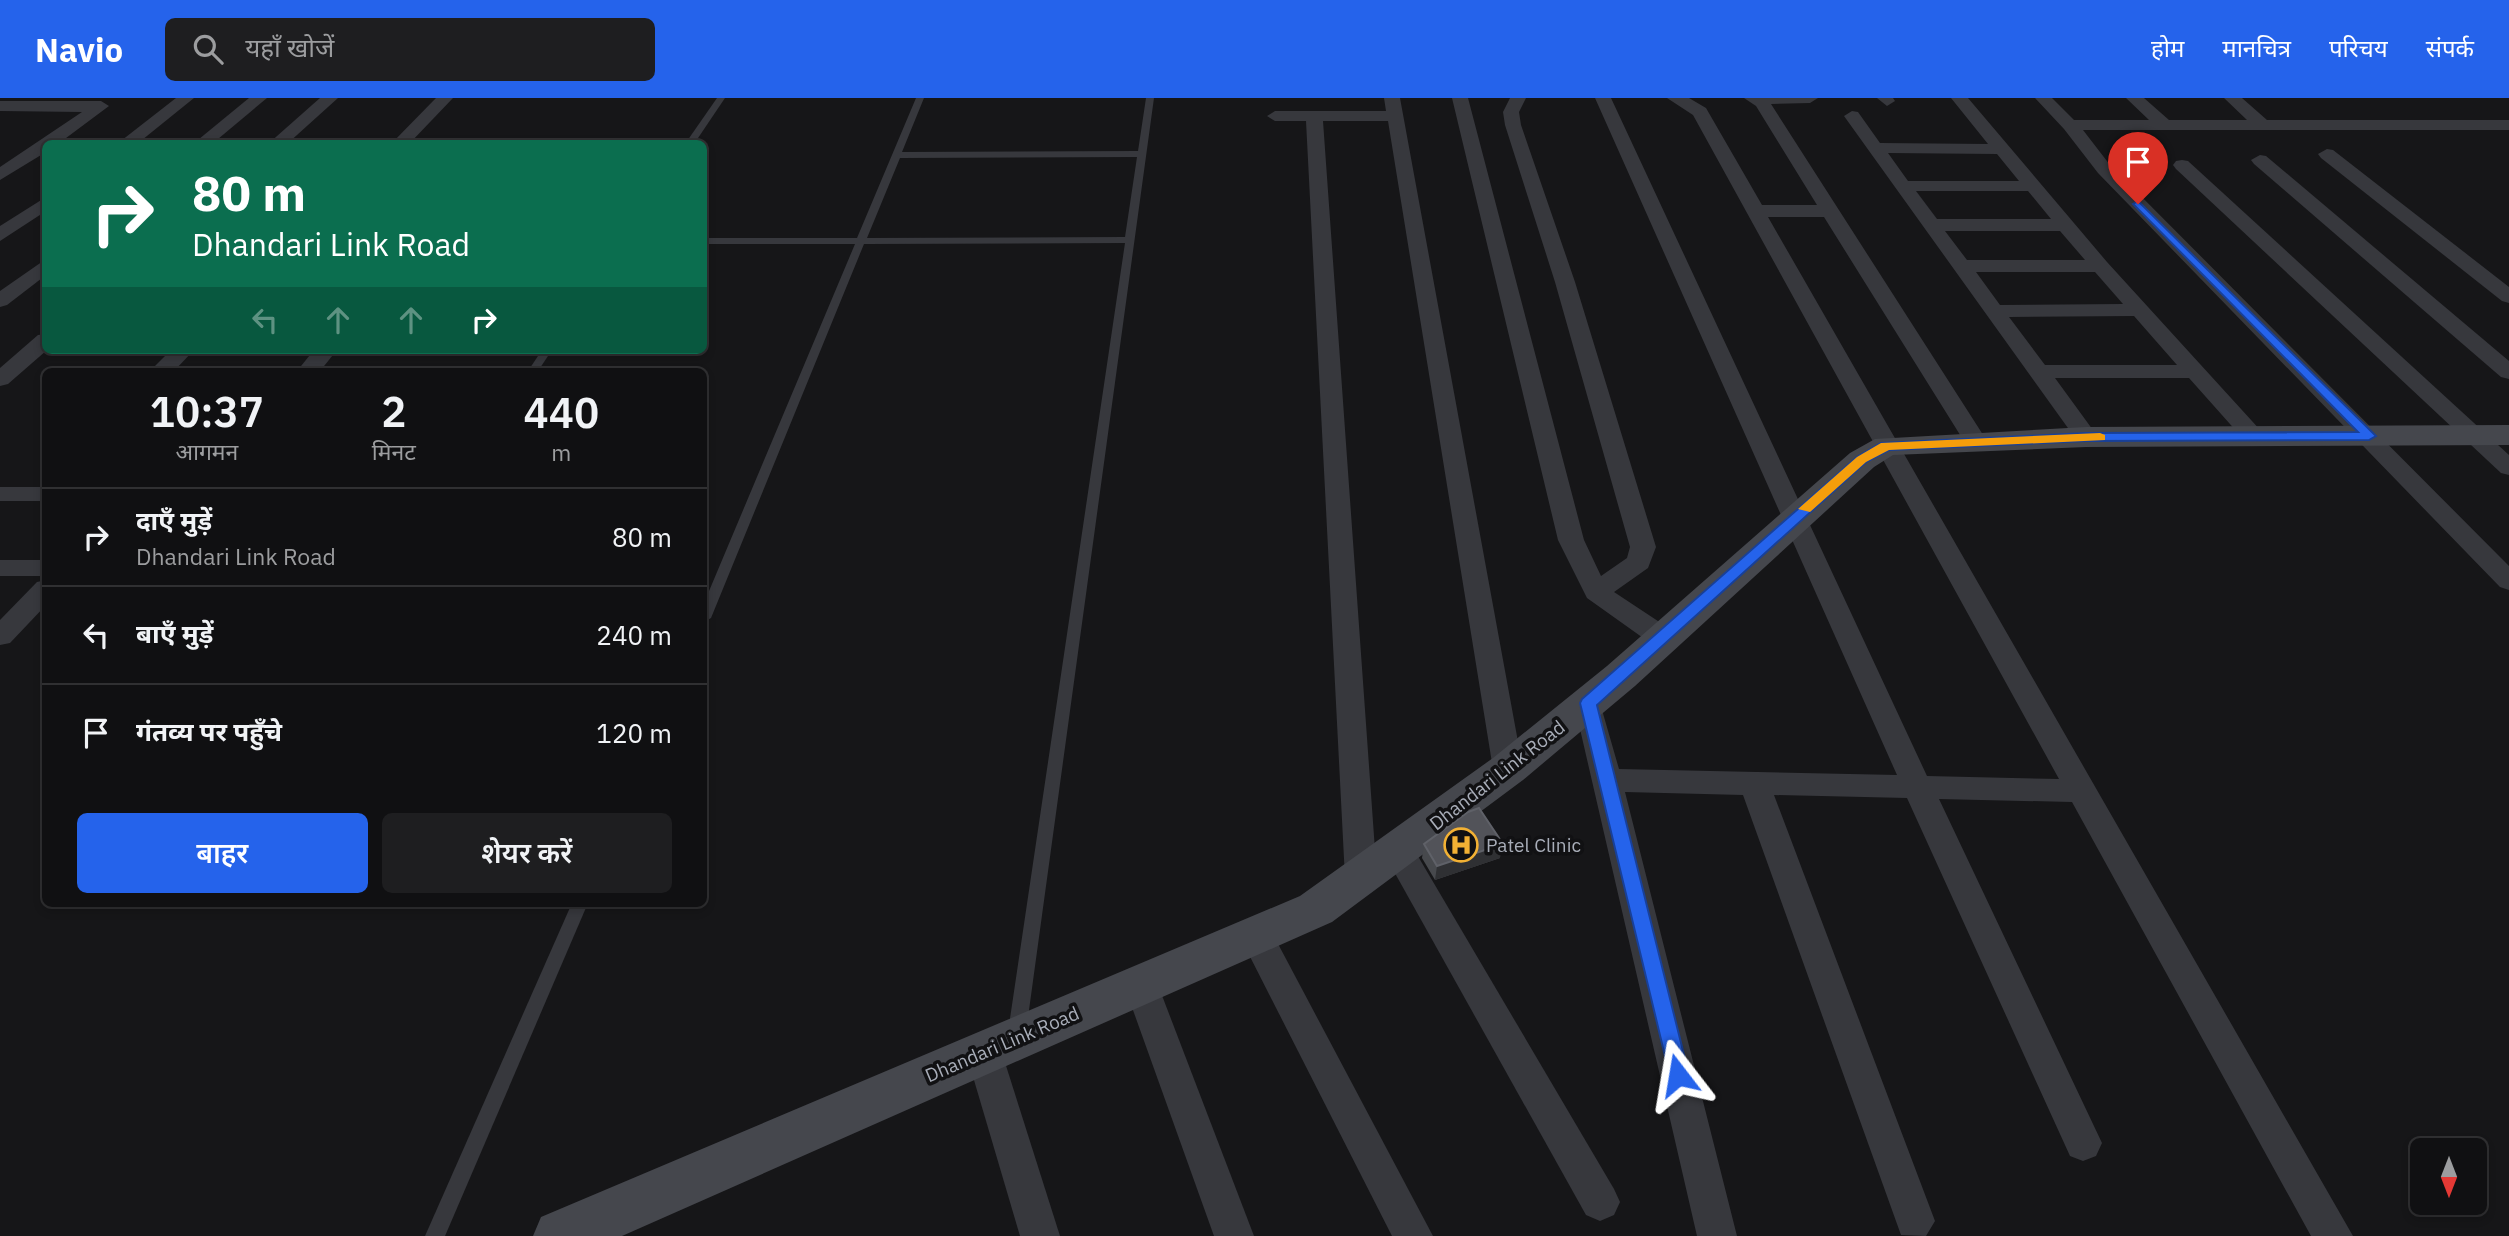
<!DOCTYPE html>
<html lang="hi">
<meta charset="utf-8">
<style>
:root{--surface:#101012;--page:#1e1e20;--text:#f1f3f6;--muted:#9c9d9f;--line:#303032;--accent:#2563eb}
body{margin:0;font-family:"IBM Plex Sans","Noto Sans Devanagari",sans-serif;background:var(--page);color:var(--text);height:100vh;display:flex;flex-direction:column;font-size:26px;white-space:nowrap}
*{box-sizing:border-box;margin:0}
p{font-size:23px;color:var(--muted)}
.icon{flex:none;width:38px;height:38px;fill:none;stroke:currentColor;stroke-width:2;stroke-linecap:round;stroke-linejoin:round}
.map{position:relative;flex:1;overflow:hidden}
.side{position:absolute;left:42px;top:270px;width:665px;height:539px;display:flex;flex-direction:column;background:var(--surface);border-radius:10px;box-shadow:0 4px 10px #0003,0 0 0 2px var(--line)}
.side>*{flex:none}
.hud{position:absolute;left:42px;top:42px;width:665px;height:214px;border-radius:10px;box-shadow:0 4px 10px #0003,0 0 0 2px var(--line);background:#0b6e4f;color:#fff;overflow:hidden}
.needle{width:46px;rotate:180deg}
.buttons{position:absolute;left:2410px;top:1040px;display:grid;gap:14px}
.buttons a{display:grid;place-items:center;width:77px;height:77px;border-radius:10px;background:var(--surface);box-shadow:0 4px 10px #0003,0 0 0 2px var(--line);font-size:35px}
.pin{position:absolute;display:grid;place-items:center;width:60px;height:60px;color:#fff;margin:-72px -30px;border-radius:50% 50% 50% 0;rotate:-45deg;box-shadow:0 0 7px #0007}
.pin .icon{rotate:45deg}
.me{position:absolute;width:77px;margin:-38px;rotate:346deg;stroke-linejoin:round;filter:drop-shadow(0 0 5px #0008)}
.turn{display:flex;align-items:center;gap:24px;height:147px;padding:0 35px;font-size:32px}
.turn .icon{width:91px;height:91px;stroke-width:2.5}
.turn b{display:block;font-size:49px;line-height:60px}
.lanes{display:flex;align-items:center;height:66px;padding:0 35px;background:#0003;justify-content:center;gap:35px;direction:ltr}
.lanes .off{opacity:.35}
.eta{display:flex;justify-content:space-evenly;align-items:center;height:119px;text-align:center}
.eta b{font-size:42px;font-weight:600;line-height:49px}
.action{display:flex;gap:14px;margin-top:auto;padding:14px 35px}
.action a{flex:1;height:80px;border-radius:10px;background:var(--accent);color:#fff;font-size:28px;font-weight:600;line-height:80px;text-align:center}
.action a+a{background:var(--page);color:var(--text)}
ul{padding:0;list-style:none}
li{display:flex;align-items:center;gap:21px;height:98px;padding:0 35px;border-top:2px solid var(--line)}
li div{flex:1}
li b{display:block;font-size:26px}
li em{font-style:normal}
header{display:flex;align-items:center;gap:42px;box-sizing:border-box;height:98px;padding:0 35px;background:var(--accent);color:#fff}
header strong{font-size:33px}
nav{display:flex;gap:38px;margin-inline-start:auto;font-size:24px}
.search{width:490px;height:63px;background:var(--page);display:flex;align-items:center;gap:18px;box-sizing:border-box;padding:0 24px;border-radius:10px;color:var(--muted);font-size:26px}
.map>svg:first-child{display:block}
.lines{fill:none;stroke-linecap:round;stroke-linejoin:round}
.lane{fill:#37383d;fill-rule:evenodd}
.street{fill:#37383d;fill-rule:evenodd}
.secondary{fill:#45474d;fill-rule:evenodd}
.wall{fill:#47494d}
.shaded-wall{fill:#2f3033}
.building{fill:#525359;stroke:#5f6168;stroke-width:2}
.route{fill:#2563eb;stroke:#184099;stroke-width:2}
.slow{fill:#f59e0b}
.labels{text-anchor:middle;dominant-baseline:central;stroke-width:7;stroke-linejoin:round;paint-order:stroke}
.street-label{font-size:19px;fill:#a8adb8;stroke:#111113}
.poi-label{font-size:19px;fill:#a8adb8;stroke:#111113;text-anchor:start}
</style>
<header>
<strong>Navio</strong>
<div class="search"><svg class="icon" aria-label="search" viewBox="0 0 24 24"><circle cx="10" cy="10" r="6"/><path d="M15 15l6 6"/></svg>यहाँ खोजें</div>
<nav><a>होम</a><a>मानचित्र</a><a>परिचय</a><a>संपर्क</a></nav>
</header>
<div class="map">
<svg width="2509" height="1138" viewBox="0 0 2509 1138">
<rect width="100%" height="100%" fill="#161618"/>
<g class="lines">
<g class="lane">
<path d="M717,0h8l-31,46h-9z"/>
<path d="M916,0h8l-22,54 236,-1 8,-53h8l-128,934 -3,6 -6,2 -6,-2 -3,-6 117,-789 -261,1 -153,374 -7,4v-19l151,-359h-151v-6h153zM1137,59l-12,80 -258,1 33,-80z"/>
<path d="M542,252h10l-14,21h-10z"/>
<path d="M572,805h16l-143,333h-20z"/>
</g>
<g class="street">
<path d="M176,0h18l-57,46h-20z"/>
<path d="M249,0h18l-55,46h-19z"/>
<path d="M320,0h18l-51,46h-19z"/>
<path d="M436,0h17l-44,46h-18z"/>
<path d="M1384,0h16l123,671 -4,8 -11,3 -11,-3 -4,-8 -105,-648h-65l54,757 -5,9 -11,4 -11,-4 -5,-9 -39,-757h-31l-8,-5 8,-5h111z"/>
<path d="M1452,0h16l116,442 17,36 26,-18 3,-11 -75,-265 -50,-157 -2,-13 7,-14h16l-7,14 2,13 54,157 81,265 -8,21 -34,24 59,39 4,7 -4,7 -10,2 -10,-2 -66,-47 -29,-58z"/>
<path d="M1595,0h16l316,678 132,3 -366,-664 -26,-17h22l17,10 56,97h55l-61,-99 -12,-8h74l-8,5 -39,1 216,337 -4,5h-16l-143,-229h-56l585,1019h-42l-239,-434 -133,-3 163,344 -6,13 -13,5 -13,-5 -163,-358 -133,-3 161,426 -9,15 -25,-1 -158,-440 -118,-3 112,444h-40l-123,-533 4,-7 10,-3 10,3 21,73 278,6z"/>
<path d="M1877,0h16l2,3 -8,5z"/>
<path d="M1951,0h17l139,164 155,170 4,5 -4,5h-16l-57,-64h-134l43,59 -4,5h-16l-234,-326 8,-5 6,1 22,31 108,1zM1888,55l109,1 22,27h-111zM1916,93h112l23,28h-114zM1945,133h115l25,29h-118zM1976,174h119l28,32 -123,1zM2134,218l43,49h-132l-36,-48z"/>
<path d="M2035,0h17l22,22h75l-23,-22h18l25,22h78l-23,-22h18l25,22h242v10h-426l27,35 399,401v24l-9,-3 -402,-414 -34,-44z"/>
<path d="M0,3h101l8,5 -51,38h-12v8l-46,28v-13l82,-55 -82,-1z"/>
<path d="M2327,51l6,1 176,137v16l-7,-2 -181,-143 -3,-4z"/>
<path d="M2260,57l6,1 243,205v18l-8,-2 -247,-213 -3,-4z"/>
<path d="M2182,62l6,1 321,294v20l-8,-2 -325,-304 -3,-4 3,-4z"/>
<path d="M46,99v14l-46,30v-15z"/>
<path d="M46,161v16l-39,30 -7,2v-16z"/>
<path d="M46,236l1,16 -39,34 -8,2v-18l38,-33z"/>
<path d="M171,252h23l-20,21h-24z"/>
<path d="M314,252h23l-17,21h-23z"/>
<rect x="0" y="389" width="46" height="14"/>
<rect x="0" y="462" width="46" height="16"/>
<path d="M46,482v25l-36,38 -10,2v-25l37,-38z"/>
<path d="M1398,739l11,4 205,348 6,13 -6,13 -14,6 -14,-6 -204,-365 5,-9z"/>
<path d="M1256,823l12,4 165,311h-41l-153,-301 5,-10z"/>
<path d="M1141,872l12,5 5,10 96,251h-40l-90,-251 5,-10z"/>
<path d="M984,939l13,5 5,11 58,183h-40l-54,-183 5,-11z"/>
</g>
<path class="secondary" d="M2509,327v20l-423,2 -193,8 -19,12 -239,219 -112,94 -191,142 -710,314h-89l8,-19 759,-321 193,-138 114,-92 243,-213 25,-14 211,-12z"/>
</g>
<path class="wall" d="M1424,746l76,14 -65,22 -13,-22z"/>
<path class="shaded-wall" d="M1503,746l-3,14 -65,22 2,-14z"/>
<path class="building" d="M1479,710l24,36 -66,22 -13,-22 44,-32z"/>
<path class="route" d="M2138,103l238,235 -7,4 -283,1 -197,9 -23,12 -269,243 92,370 -3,6 -8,3 -7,-3 -91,-378 2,-4 275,-242 24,-14 205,-10 272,-1 -223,-226 -2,-2z"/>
<path class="slow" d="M2100,335l5,2v5l-216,10 -23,12 -56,50 -12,-3 59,-52 24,-14z"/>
<defs>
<symbol id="hospital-ring" viewBox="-11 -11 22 22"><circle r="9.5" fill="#111113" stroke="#f2b134" stroke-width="1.5"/><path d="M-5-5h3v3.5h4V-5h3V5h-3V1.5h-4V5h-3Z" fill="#f2b134"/></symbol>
</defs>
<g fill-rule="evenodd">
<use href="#hospital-ring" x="1442" y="728" width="38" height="38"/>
</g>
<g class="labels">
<g class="street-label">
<text transform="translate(1497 677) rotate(-38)">Dhandari Link Road</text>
<text transform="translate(1002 946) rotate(-23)">Dhandari Link Road</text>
</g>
<g class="poi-label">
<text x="1486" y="747">Patel Clinic</text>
</g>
</g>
</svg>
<div class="buttons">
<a><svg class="needle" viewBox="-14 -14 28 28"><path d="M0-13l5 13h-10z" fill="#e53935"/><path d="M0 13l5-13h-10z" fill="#9c9d9f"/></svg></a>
</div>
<div class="pin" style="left:2138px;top:106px;background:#d93025"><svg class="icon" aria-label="arrive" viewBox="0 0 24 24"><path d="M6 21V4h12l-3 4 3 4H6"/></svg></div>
<svg class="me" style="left:1678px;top:977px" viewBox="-20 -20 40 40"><path d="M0-17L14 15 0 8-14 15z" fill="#2563eb" stroke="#fff" stroke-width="4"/></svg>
<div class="hud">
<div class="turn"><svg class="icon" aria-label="right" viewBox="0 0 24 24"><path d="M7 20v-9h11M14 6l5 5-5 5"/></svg><div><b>80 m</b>Dhandari Link Road</div></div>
<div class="lanes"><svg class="icon off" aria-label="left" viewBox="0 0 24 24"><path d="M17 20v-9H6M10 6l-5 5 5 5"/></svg><svg class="icon off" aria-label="ahead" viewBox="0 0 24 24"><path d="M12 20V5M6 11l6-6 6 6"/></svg><svg class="icon off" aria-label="ahead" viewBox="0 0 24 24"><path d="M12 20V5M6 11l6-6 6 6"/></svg><svg class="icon" aria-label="right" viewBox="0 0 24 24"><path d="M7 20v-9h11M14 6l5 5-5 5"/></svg></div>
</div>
<section class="side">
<div class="eta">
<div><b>10:37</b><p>आगमन</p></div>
<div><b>2</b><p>मिनट</p></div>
<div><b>440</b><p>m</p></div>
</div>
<ul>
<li><svg class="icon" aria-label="right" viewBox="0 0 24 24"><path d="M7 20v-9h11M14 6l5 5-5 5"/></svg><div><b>दाएँ मुड़ें</b><p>Dhandari Link Road</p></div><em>80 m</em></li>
<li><svg class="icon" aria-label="left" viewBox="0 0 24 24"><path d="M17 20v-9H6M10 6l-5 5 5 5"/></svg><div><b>बाएँ मुड़ें</b></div><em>240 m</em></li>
<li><svg class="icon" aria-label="arrive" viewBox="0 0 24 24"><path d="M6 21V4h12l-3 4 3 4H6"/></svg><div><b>गंतव्य पर पहुँचे</b></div><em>120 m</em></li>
</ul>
<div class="action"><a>बाहर</a><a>शेयर करें</a></div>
</section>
</div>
